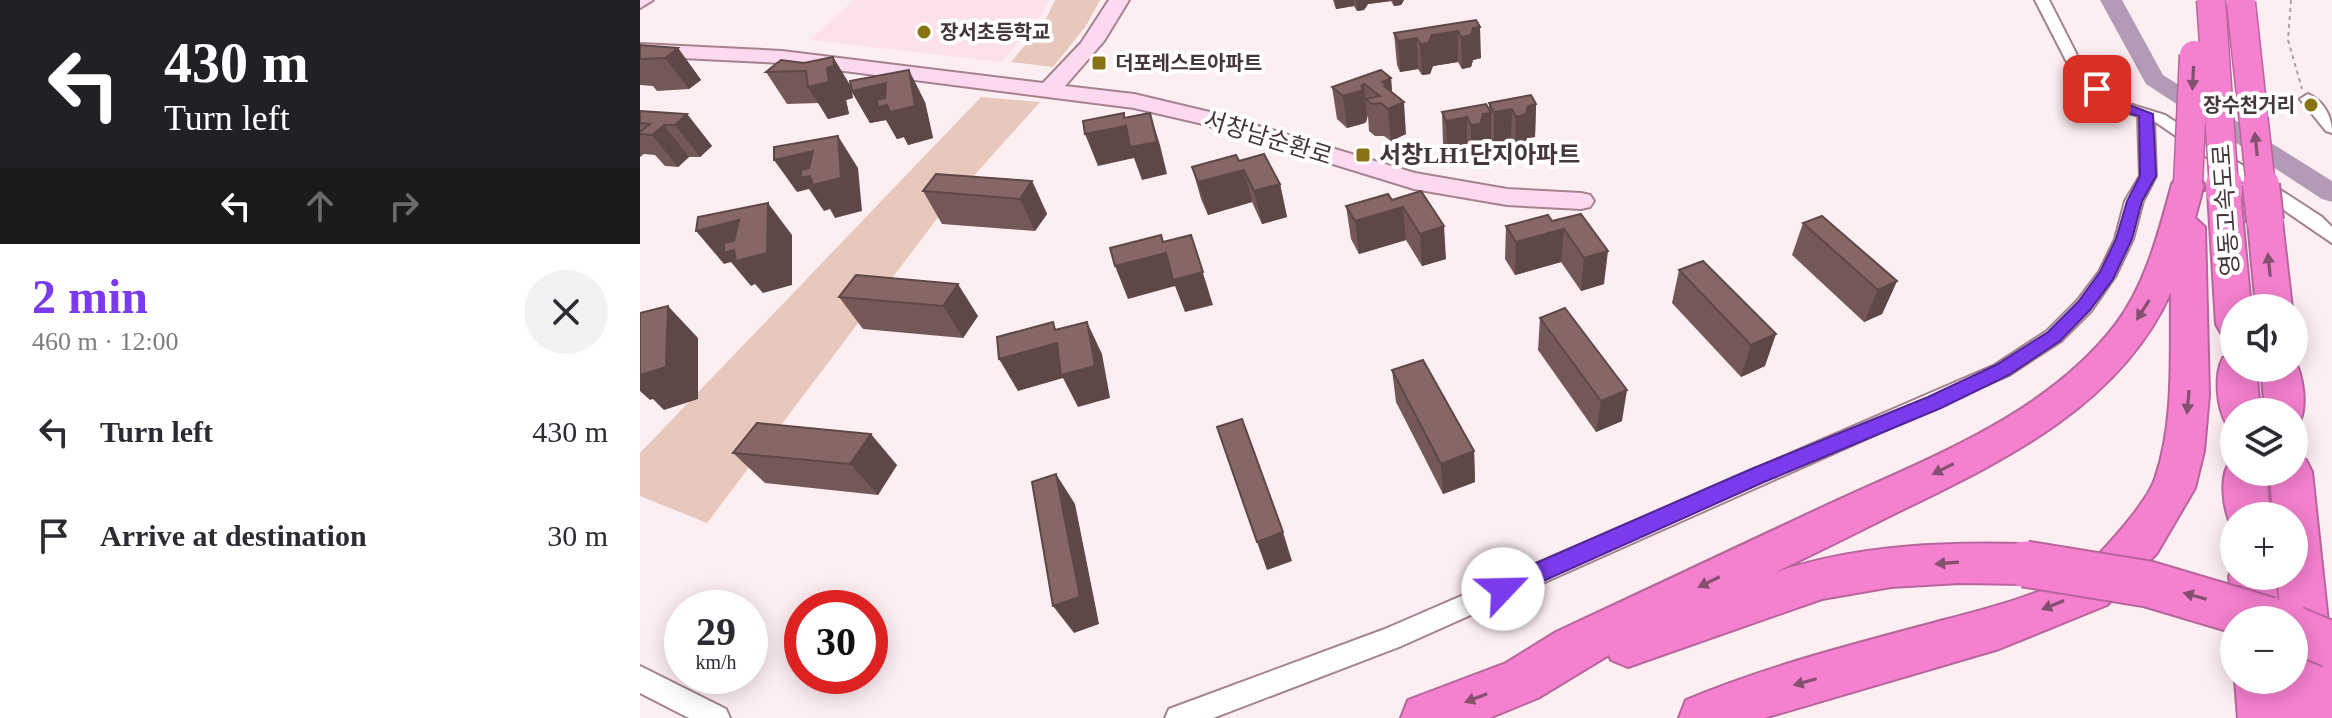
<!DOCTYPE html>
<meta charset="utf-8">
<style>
:root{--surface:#fff;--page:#f2f2f3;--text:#2b2b33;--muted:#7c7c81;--accent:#7c3aed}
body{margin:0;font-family:"Times New Roman","Noto Sans KR",serif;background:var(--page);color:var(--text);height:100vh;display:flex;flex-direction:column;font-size:30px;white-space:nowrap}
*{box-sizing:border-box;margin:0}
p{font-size:26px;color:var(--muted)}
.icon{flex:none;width:44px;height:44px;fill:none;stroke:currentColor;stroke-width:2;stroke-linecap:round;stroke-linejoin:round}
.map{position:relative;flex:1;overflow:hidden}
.panel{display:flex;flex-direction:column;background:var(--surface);width:640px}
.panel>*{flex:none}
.hud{background:#202124;color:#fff;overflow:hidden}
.controls{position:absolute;left:1580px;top:294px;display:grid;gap:16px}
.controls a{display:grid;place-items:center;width:88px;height:88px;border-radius:50%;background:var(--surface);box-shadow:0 4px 20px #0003;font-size:40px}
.speed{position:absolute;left:24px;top:590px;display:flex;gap:16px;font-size:40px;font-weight:700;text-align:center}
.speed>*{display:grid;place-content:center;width:104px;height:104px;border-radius:50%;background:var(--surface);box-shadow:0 4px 20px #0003;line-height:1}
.speed small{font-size:20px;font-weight:400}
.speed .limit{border:12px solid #d22;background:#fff;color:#111}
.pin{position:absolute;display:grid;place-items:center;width:68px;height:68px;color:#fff;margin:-34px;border-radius:16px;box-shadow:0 4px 12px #0006}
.me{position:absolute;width:88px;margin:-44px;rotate:66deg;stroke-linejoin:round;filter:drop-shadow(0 0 6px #0008)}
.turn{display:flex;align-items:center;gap:28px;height:168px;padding:0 32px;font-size:36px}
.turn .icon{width:104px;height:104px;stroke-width:2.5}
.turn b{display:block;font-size:56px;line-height:68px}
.lanes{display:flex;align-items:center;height:76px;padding:0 32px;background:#0003;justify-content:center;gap:40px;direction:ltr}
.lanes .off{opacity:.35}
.round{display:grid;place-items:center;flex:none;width:84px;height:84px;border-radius:42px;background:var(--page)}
.summary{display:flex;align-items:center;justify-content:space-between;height:136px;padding:0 32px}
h1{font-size:48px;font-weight:800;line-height:60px;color:var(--accent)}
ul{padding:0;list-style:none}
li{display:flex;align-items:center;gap:24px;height:104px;padding:0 32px}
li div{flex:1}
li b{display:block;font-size:30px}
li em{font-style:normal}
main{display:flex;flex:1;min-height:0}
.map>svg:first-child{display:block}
.built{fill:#fde1e9}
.green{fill:#e8c7bc}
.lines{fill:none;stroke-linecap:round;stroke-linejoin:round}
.river{fill:#b39ab6;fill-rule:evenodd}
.street-casing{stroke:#a4838c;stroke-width:4}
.secondary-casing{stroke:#a4838c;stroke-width:4}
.highway-casing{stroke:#b7669c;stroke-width:4}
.path{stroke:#ae9fa3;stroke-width:2;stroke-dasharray:4 4;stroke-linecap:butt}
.street{fill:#fff;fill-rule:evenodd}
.secondary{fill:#fcd9f1;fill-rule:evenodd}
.highway{fill:#f580d0;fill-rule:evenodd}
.highway-bridge-far2-casing{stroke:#b7669c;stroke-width:31;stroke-linecap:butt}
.highway-bridge-far1-casing{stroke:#b7669c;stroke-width:40;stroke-linecap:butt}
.highway-bridge-casing{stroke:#b7669c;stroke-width:49;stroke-linecap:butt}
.highway-bridge-far2{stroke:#f580d0;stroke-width:28}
.highway-bridge-far1{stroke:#f580d0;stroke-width:36}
.highway-bridge{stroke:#f580d0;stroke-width:45}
.wall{fill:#745858}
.shaded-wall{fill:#5e4747}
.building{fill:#876666;stroke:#5e4747;stroke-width:2}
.oneway{fill:#83506e}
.route{fill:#7c3aed;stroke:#51269a;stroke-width:2}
.poi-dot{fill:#887213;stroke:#fff;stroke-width:3}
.labels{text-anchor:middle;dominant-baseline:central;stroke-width:8;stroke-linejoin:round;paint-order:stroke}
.far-poi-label{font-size:20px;font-weight:bold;fill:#45363a;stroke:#fff;text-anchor:start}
.street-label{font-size:24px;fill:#45363a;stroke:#fff}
.poi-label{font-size:24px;font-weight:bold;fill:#45363a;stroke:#fff;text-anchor:start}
</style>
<main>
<section class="panel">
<div class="hud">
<div class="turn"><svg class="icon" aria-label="left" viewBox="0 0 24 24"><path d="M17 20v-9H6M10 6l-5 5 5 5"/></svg><div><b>430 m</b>Turn left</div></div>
<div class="lanes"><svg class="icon" aria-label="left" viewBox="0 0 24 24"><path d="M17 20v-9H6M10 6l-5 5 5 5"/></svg><svg class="icon off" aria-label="ahead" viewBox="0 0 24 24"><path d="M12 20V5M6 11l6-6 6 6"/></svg><svg class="icon off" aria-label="right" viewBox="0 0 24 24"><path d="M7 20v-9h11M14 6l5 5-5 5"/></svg></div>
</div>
<div class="summary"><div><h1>2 min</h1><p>460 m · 12:00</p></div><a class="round"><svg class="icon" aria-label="close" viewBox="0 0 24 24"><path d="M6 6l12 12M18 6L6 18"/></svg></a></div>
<ul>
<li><svg class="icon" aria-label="left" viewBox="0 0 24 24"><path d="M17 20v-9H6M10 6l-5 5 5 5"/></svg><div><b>Turn left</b></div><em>430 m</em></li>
<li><svg class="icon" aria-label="arrive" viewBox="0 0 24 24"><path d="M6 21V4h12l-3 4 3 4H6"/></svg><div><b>Arrive at destination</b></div><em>30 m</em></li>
</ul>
</section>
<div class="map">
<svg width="1692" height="718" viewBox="0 0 1692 718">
<rect width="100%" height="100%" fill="#fdeef2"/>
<path class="built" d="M214,0h195l-13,24 -35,38 -191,-22z"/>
<g class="green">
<path d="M415,0h45l-14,26 -33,41 -42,-5 33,-39z"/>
<path d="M341,97l59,5 -95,106 -238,315 -67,-27v-43z"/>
</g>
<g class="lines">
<path class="river" d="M1460,0h22l41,75 169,106v21l-10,-3 -176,-115z"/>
<defs>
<g id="street">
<path d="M1395,0h14l36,71 34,30 46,14 157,102 10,10v16l-178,-122 2,55 -13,25 -10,38 -17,36 -25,36 -30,30 -52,34 -610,272 -186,71h-48l4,-9 216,-80 610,-264 52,-34 30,-30 22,-29 16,-33 10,-38 15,-25 -2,-60 -29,-9 -35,-31z"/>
<path d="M1668,94c16,7 24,23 24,39l-6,-2 -26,-32z"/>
<path d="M0,666l86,43 4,9h-41l-49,-25z"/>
</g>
<g id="secondary">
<path d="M0,0h13l-13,8z"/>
<path d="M469,0h20l-25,41 -39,45 69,8 84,20 197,59 92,16 74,4 9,2 4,6 -4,6 -9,2 -74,-4 -93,-16 -211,-65 -69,-16 -352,-45 -142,-7v-12l142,7 261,32 38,-40z"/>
</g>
<g id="highway">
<path d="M1548,174l11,3 5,7 -9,34 10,9 4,168 -5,56 -9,37 -38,65 -50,52 -108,44 -235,69h-85l7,-18c79,-33 161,-54 243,-76 45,-12 104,-26 144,-48 22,-13 74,-73 82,-97 20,-58 15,-126 16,-187 -50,112 -164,167 -269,218 -42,21 -84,42 -126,62 82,-27 164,-30 249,-28l16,6 7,14 -7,14 -16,6 -65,-1 -69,4 -69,12 -194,68 -17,-7 -2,-5 -71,43 -49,20h-88l7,-18 98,-37 50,-31c90,-42 180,-84 269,-126 101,-47 221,-90 291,-182 30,-40 43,-92 56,-140l5,-7z"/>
<path d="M1584,182l11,3 5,7 11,116h-17v29l-13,-4 -5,-9 -8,-132 5,-7z"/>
<path d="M1625,210l12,3 5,8 10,87h-36l-8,-87 5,-8z"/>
<path d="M1594,354v14h22l4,44h-26v14l-8,-3c-9,-17 -12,-48 -3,-65z"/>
<path d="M1654,359c9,17 14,47 5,64l-5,2v-13h-29l-4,-44h33z"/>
<path d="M1654,456l12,4 6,12 20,187v59h-94l-3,-38h50l1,9 -1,-9h9v-60h-13l-4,-44h17v-60h-21l-3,-44h24z"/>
<path d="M1594,458v14h32l4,44h-36v14c-11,-16 -17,-59 0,-72z"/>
<path d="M1594,565v11h41l5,44h-46v4l-5,-48z"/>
</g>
</defs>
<use href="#street" class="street-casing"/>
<use href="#secondary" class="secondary-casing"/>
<use href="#highway" class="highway-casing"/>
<path class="path" d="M1651,0l-3,40 14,49"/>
<use href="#street" class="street"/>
<use href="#secondary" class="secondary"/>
<use href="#highway" class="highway"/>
<defs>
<g id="highway-bridge-far2">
<path d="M1571,0l13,187"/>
<path d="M1601,3l20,184"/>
<path d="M1548,184l6,-129"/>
</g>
<g id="highway-bridge-far1">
<path d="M1584,185v7"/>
<path d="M1621,185l4,36"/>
</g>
<g id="highway-bridge">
<path d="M1385,564l123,20 121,36"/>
<path d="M1654,629l38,16"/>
</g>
</defs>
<use href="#highway-bridge-far2" class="highway-bridge-far2-casing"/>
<use href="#highway-bridge-far1" class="highway-bridge-far1-casing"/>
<use href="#highway-bridge" class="highway-bridge-casing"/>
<use href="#highway-bridge-far2" class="highway-bridge-far2"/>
<use href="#highway-bridge-far1" class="highway-bridge-far1"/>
<use href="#highway-bridge" class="highway-bridge"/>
</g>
<g class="wall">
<path d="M693,0h71l-3,5 -7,1 -3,-5 -23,3 -4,6 -7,1 -3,-5 -18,3z"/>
<path d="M836,20l5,38 -8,2 -2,7 -9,2 -4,-7 -25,4 -3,8 -8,1 -4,-6 -18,3 -3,-7 -3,-32z"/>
<path d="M0,45l38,3 23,32 -12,9 -32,2 -4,-5 -13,-1z"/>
<path d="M193,57l18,31 74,14 8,36 -25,7 -4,-8 -7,2 -11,-19 -16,3 -18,-31 1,6 -7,2 3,14 -21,5 -9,-16 -32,1 -21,-32z"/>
<path d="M751,78l1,15 14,41 -15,7 -7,-5h-9l-6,-5 -1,-15 -3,7 -18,5 -10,-9 -5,-32z"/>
<path d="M849,103l47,1 -1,33 -8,1 -2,9 -10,2 -4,-8 -17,3 -3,-5v6l-8,1 -3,10 -9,1 -4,-8 -20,4 -4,-9 -1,-32 47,-3z"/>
<path d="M0,111l47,3 25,32 -12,11h-11l-11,10 -13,-1 -10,-11 -11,-1 -4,3z"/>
<path d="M599,161l41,23 7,33 -25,7 -10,-22 -44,13 -7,-16 -9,-32z"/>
<path d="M392,181l15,33 -12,17 -93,-7 -19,-33z"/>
<path d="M781,191l25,68 -24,7 -16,-26 -47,14 -8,-15 -5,-33 46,-6z"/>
<path d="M941,214l23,70 -23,7 -20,-29 -46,13 -10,-16 1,-33 46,-5z"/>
<path d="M1163,223l94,58 -15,33 -18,8 -72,-67z"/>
<path d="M1063,261l62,105 -24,11 -69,-74 7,-33z"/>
<path d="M216,275l122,41 -15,22 -100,-9 -24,-32z"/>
<path d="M900,318l82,103 -26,11 -58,-82z"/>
<path d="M752,370l82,81 1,31 -32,12 -47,-92z"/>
<path d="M93,453l164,12 -19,30 -113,-12z"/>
</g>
<g class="shaded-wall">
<path d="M695,0h19v6l-18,3z"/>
<path d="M716,0h35v1l-23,3 -4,6 -7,1z"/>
<path d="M753,0h11l-3,5 -7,1z"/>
<path d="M840,27l1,31 -8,2 -2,7 -9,2 -1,-32 12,-9z"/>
<path d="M818,31v31l-25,4 -3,8 -8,1 -2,-31 12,-9z"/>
<path d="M777,38l1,31 -18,3 -2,-31z"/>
<path d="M38,48l23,32 -12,9 -24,-31z"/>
<path d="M193,57l19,31 57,-18 16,32 8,36 -25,7 -4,-8 -7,2 -11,-19 -16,3 -18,-31 1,6 -7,2 3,14 -21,5 -20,-32 19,-19z"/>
<path d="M751,78l2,29 11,-5 2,32 -15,7 -3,-32 -6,-27z"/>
<path d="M724,84l3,36 -2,3 -18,5 -4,-32z"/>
<path d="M896,104l-1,33 -8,1 -2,9 -10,2 1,-32 12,-11z"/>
<path d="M872,109l-1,32 -17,3v-32z"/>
<path d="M484,113l11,33 15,-33 10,32 7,29 -25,6 -8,-22 -36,8 -13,-32 41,-8z"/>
<path d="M851,113v32l-8,1 -3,10 -9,1v-32l12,-11z"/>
<path d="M47,114l25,32 -12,11 -25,-32z"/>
<path d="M827,117v32l-20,4 -1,-32z"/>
<path d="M24,125l25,32 -11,10 -26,-32z"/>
<path d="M198,136l20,32 4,43 -27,7 -5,-9 -6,2 -15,-22 -12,3 -23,-32z"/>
<path d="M604,170l8,32 -44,13 -10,-33z"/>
<path d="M392,181l15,33 -12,17 -15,-32z"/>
<path d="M640,184l7,33 -25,7 -8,-33z"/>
<path d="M128,203l24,32v50l-29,8 -8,-9 -4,2 -20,-24 -7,2 -28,-33z"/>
<path d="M763,207l3,33 -47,14 -4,-33z"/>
<path d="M804,226l2,33 -24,7 -2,-32z"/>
<path d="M924,229l-3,33 -46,13 1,-33z"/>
<path d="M551,235l22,70 -28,7 -10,-26 -47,13 -13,-33z"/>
<path d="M968,251l-4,33 -23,7 3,-33z"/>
<path d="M1257,281l-15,33 -18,8 14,-32z"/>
<path d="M318,284l20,32 -15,22 -20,-32z"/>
<path d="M28,306l30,32v61l-34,11 -11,-11 -3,1 -10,-9v-16z"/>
<path d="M447,322l15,32 8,44 -32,9 -15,-29 -45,13 -19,-32z"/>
<path d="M1136,334l-11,32 -24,11 10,-32z"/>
<path d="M987,390l-5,31 -26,11 5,-31z"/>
<path d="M231,434l26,31 -19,30 -28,-31z"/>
<path d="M834,451l1,31 -32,12 -2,-30z"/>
<path d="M416,474l19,30 24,120 -25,9 -21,-27z"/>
<path d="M643,532l9,29 -25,9 -10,-28z"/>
</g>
<g class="building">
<path d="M836,20l4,7 -7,1 -2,7 -10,2 -3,-6 -26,4 -4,8 -8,1 -3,-6 -19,3 -4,-8z"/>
<path d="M0,45l38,3 -13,10 -25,1z"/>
<path d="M193,57l1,9 -7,2 2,14 -21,5 -2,-16 -40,1 15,-12 23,3z"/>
<path d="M269,70l6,36 -25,6 -3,-7 -9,2 -1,-7 8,-2 1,-15 -34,8 -2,-10z"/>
<path d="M741,70l10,8 -9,4 4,3 -2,1 20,16 -16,7 -7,-6 -9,1 -6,-5 14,-3 -16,-12 -3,2 2,2 -2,3 -18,5 -11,-9z"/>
<path d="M891,95l5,9 -8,2 -2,8 -10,3 -4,-8 -18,3 -5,-9z"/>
<path d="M846,104l5,9 -8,1 -3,10 -9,1 -4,-8 -21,4 -4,-9z"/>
<path d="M0,111l47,3 -12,11h-11l-12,10 -12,-1v-2l10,-8 -10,-1z"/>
<path d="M484,113v5l26,-5 7,29 -27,5 -4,-21 -41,8 -2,-13z"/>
<path d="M198,136l3,42 -28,7 -3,-9 -9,2v-8l8,-2 4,-17 -39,9v-13z"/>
<path d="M624,154l16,30 -26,7 -10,-21 -46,12 -6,-15 44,-12 3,6z"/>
<path d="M296,174l96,7 -12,18 -97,-8z"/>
<path d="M781,191l23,35 -24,8 -17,-27 -48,14 -9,-15 42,-12 4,6z"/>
<path d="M128,203l-1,50 -31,8 -2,-11 -10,3v-10l10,-2 5,-21 -43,11 2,-14z"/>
<path d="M941,214l27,37 -24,7 -20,-29 -48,13 -10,-16 42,-11 4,6z"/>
<path d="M1182,216l75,65 -19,9 -75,-67z"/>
<path d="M521,235l2,7 28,-7 12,37 -30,8 -7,-27 -51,13 -5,-18z"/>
<path d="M1063,261l73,73 -25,11 -72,-75z"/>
<path d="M216,275l102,9 -15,22 -104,-9z"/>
<path d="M28,306l-2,61 -26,8v-62z"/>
<path d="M925,308l62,82 -26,11 -61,-83z"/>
<path d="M413,322l2,8 32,-8 8,44 -34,9 -4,-32 -58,16 -2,-22z"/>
<path d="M783,360l51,91 -33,13 -49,-94z"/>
<path d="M602,419l41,113 -26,10 -40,-115z"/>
<path d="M117,423l114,11 -21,30 -117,-11z"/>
<path d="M416,474l24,123 -27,9 -21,-124z"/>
</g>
<defs><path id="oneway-solid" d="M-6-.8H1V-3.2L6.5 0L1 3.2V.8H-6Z" transform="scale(2)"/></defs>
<g class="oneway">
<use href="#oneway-solid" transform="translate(1553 78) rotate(93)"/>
<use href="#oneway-solid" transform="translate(1616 144) rotate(-96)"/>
<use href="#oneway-solid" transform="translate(1629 265) rotate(-96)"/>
<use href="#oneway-solid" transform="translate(1503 310) rotate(122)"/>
<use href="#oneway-solid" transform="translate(1548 402) rotate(95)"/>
<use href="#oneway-solid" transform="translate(1303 469) rotate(153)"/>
<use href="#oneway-solid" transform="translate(1307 563) rotate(176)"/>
<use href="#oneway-solid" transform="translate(1069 582) rotate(154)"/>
<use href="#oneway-solid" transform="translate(1555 596) rotate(-164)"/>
<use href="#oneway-solid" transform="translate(1413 605) rotate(158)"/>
<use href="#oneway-solid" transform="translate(1165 682) rotate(164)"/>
<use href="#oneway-solid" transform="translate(836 698) rotate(159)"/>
</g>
<path class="route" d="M1457,85l22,16 34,13 3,62 -14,25 -10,38 -19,40 -23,31 -30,31 -51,34 -68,33 -177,74 -254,114 -7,3 -8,-3 -3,-7 3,-8 254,-111 179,-73 68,-32 52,-33 30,-30 22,-30 16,-33 11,-38 13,-25 -1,-60 -30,-9 -19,-18z"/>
<g class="poi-dot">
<circle cx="284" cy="32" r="8"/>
<rect x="451" y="55" width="16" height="16" rx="4"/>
<circle cx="1671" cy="105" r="8"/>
<rect x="715" y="147" width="16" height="16" rx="4"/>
</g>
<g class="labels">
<g class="far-poi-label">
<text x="300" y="32">장서초등학교</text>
<text x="475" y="63">더포레스트아파트</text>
<text x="1655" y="105" text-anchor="end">장수천거리</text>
</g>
<g class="street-label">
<text transform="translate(628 138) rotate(17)">서창남순환로</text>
<text transform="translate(1586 210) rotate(-94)">영동고속도로</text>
</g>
<g class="poi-label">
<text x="739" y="155">서창LH1단지아파트</text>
</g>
</g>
</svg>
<div class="controls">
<a><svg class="icon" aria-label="sound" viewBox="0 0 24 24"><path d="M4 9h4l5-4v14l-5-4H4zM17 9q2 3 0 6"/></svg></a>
<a><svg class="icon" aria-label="layers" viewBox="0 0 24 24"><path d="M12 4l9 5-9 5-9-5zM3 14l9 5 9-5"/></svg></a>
<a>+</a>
<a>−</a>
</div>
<div class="speed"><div>29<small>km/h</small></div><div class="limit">30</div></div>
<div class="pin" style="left:1457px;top:89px;background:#d93025"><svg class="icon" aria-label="arrive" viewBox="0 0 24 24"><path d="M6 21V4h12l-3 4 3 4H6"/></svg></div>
<svg class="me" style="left:863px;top:589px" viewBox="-20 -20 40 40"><circle r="19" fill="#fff"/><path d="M0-13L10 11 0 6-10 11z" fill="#7c3aed"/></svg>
</div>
</main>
